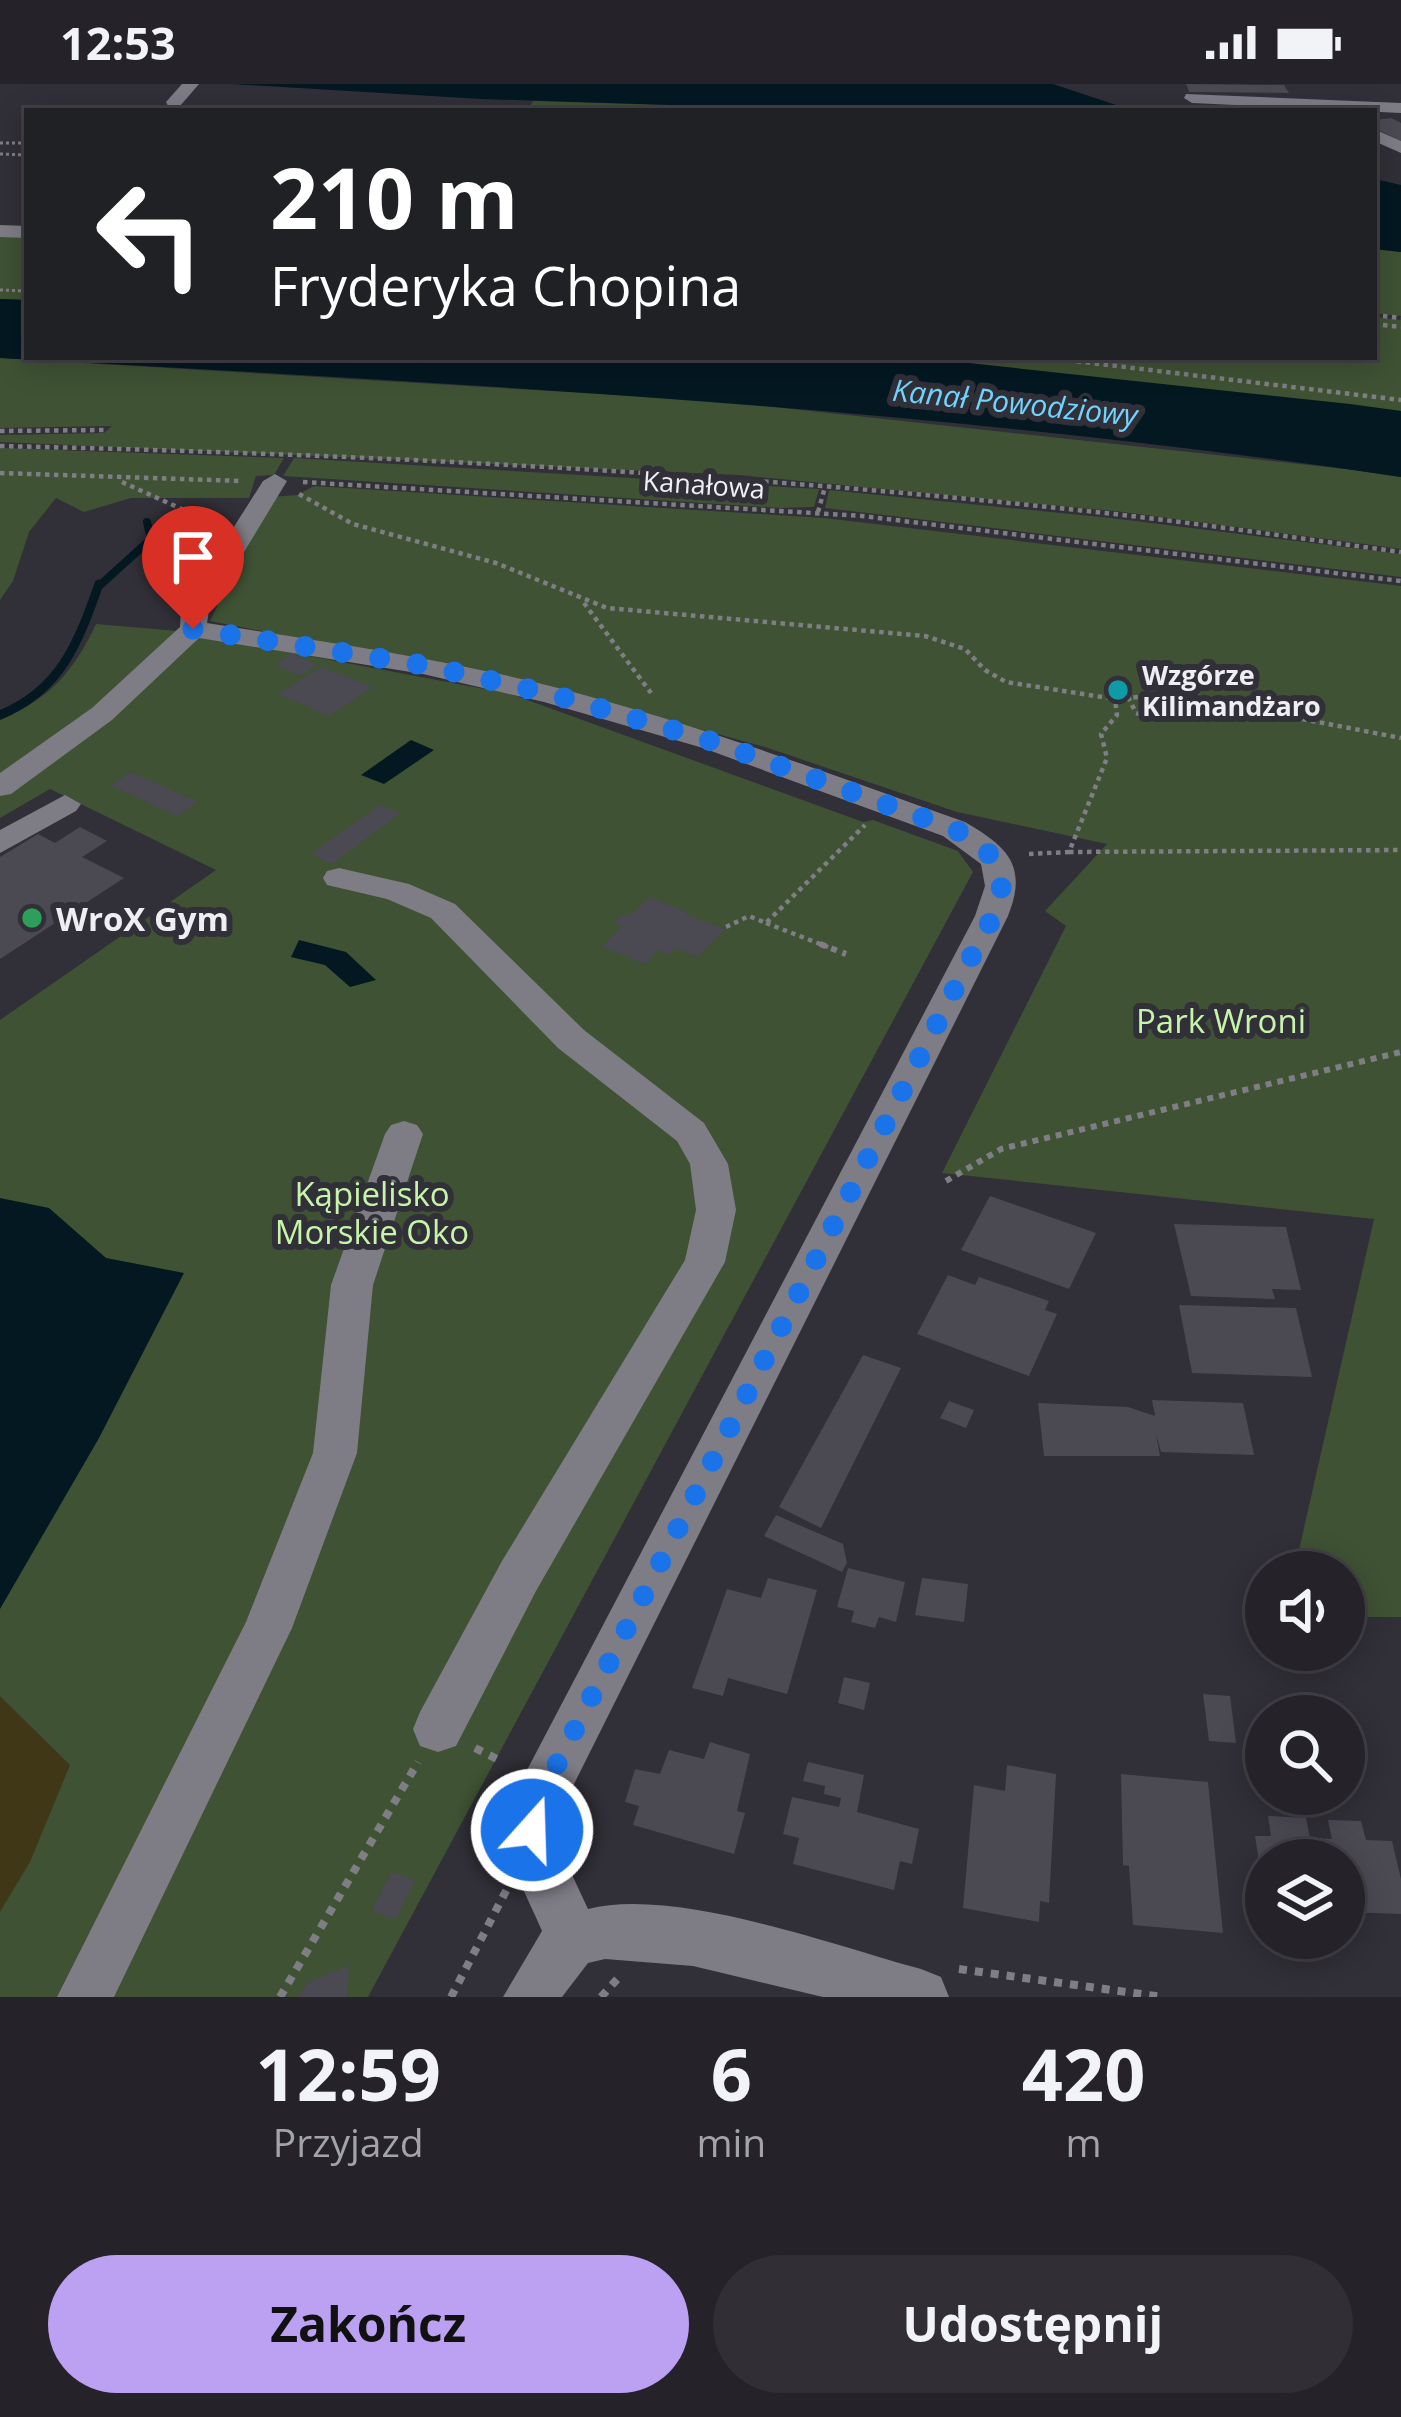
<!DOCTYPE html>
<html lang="pl">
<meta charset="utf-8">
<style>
:root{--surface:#252329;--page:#312f35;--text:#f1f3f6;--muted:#a3a4a8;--line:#424046;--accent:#bca0f2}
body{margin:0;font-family:"Open Sans",sans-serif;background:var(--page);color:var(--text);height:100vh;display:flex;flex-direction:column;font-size:45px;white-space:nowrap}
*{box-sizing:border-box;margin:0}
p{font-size:39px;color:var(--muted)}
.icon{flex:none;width:66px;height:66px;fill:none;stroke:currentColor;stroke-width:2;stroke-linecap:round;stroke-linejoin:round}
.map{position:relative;height:1913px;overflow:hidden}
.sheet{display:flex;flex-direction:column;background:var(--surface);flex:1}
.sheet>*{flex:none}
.hud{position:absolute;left:24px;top:24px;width:1353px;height:252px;border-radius:0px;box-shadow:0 6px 30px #0003,0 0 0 3px var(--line);background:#202124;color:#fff;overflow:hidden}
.tools{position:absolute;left:1245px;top:1467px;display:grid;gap:24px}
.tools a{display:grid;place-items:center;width:120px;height:120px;border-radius:50%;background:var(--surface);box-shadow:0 6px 30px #0003,0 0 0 3px var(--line);font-size:60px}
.pin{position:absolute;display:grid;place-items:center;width:102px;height:102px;color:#fff;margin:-123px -51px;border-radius:50% 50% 50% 0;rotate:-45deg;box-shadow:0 0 12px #0007}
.pin .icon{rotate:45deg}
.me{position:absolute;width:132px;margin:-66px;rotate:20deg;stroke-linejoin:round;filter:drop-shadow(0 0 9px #0008)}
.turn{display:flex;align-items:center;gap:42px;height:252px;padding:0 48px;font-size:54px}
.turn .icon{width:156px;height:156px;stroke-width:2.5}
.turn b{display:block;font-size:84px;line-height:102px}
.eta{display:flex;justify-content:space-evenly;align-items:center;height:204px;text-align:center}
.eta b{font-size:72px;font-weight:700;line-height:84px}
.button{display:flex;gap:24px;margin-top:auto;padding:24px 48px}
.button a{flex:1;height:138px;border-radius:72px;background:var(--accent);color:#111;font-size:48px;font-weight:700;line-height:138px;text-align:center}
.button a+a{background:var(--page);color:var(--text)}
.status{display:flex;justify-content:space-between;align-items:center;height:84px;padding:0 60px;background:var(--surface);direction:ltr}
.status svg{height:33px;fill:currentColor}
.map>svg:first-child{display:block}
.green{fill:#3f5233}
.sand{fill:#403717}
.water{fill:#031821}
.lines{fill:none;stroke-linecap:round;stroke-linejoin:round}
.stream-far1{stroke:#031821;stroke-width:8}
.stream{stroke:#031821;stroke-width:9}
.building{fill:#4b4952}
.path-far3{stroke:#807e85;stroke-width:3;stroke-dasharray:3 3;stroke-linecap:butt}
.path-far2{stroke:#807e85;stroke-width:4.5;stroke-dasharray:4.5 4.5;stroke-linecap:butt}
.path-far1{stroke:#807e85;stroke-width:6;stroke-dasharray:6 6;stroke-linecap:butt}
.path{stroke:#807e85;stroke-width:8;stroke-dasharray:8 8;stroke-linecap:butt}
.minor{fill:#7e7c85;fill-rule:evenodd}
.route{stroke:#1a73e8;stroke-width:21;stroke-dasharray:0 37.8}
.culture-dot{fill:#0f9aa8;stroke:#312f37;stroke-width:4.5}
.leisure-dot{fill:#2e9e5b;stroke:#312f37;stroke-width:4.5}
.labels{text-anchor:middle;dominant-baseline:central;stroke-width:12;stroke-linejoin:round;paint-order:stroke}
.far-street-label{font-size:27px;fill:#efeef3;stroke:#312f37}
.far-poi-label{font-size:27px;font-weight:bold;fill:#efeef3;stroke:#312f37;text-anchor:start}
.far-water-label{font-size:30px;font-style:italic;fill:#6fd4fe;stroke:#312f37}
.poi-label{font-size:33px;font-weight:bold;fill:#efeef3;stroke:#312f37;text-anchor:start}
.park-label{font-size:33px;fill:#c6f5a9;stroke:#312f37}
</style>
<div class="status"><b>12:53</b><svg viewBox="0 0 49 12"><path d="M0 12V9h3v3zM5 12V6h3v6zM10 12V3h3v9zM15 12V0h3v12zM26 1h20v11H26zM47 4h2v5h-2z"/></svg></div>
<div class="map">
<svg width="1401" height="1913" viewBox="0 0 1401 1913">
<rect width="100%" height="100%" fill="#312f37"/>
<g class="green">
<path d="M533,17l328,10h-333z"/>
<path d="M0,149l27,1v66l-27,-1z"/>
<path d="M1374,165l27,3v64l-27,-3z"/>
<path d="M1374,233l27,3v91l-489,-54h462z"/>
<path d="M0,274l719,43 635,69 47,7v72l-278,-37 -385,-37 -738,-33v-7l104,-2 8,-7 -112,2z"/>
<path d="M0,364l284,10 -10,17 -18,1 -7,22h-118l-47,14 -28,-14 -27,34 -16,49 -13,19z"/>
<path d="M294,374l525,31 -5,18 -34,1 -497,-32z"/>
<path d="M314,402l510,32 577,68v1031h-57v-45h-50l80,-353 -432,-46 124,-247 -21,-15 62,-67 -150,-32 -192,-65 -223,-61 -332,-65 61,-124 26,-2z"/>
<path d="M829,406l282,28 290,36v23l-576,-69z"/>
<path d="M96,540l82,7 333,63 352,128 10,-2 85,31 15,21 -605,1125h-368v-977l216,-150 -166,-81 -50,29v-98c50,-22 73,-47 96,-96z"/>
</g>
<path class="sand" d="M0,1612l70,69 -40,97 -30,50z"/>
<g class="water">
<path d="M232,0h821l81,27h-273l-380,-12z"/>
<path d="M1374,95l27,6v67l-27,-3z"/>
<path d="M0,215l27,1v57h885l438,47 51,7v66c-464,-69 -933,-93 -1401,-119z"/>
<path d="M411,656l23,10 -50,34 -23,-9z"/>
<path d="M299,856l47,12 30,28 -26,7 -25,-22 -34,-8z"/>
<path d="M0,1114l49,10 57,50 78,15 -85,165 -99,171z"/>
</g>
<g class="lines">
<path class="stream-far1" d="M98,503l53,-48 -4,-17"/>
<path class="stream" d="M0,631c61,-25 78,-72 99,-131"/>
</g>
<g class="building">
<path d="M1186,0l98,1 5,8 -100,-1z"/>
<path d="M1195,21l109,1 3,5h-110z"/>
<path d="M1391,34l10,5v18l-27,-13v-8z"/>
<path d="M292,570l26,11 -18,11 -25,-11z"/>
<path d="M322,583l51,20 -44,29 -51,-22z"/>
<path d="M131,688l67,30 -21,14 -67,-31z"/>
<path d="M379,721l22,8 -69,51 -21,-10z"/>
<path d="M80,743l27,14 -25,16 42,21 -124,81v-102l38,-23 17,9z"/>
<path d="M650,813l37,15 -2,2 40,15 -27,28 -23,-9 -6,7 -11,-5 -12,14 -44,-17 20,-20 -8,-5 9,-7 5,2z"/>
<path d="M990,1112l106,37 -27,56 -108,-39z"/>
<path d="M1174,1140l112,3 15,63 -29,-1 3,10 -84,-3z"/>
<path d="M948,1191l27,10 4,-8 70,24 -4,9 12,4 -28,62 -112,-42z"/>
<path d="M1179,1221l117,3 16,69 -120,-4z"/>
<path d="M863,1271l38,13 -80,160 -42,-21z"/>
<path d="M1152,1316l91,3 11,52 -93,-3 -5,-18 4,22h-116l-6,-53 90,4 27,9z"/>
<path d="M949,1317l25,9 -8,18 -26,-10z"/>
<path d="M776,1431l67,29 4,19 -5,9 -78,-36z"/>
<path d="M848,1484l57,14 -9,40 -17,-5 -4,11 -24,-6 3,-11 -17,-4z"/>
<path d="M768,1494l49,12 -30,104 -59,-16 -5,18 -31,-8 35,-99 34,9z"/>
<path d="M922,1494l46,6 -4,38 -49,-7z"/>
<path d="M844,1593l26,6 -6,27 -26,-7z"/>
<path d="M1203,1610l27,2 6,47 -27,-2z"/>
<path d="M710,1658l40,12 -13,57 8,2 -11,41 -101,-29 6,-19 -14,-4 10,-33 25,5 9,-24 35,9z"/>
<path d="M808,1678l56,13 -7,37 62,17 -7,35 -12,-3 -6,29 -101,-26 6,-26 -16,-4 9,-37 47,10 2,-9 -17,-4 1,-8 -22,-5z"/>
<path d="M1007,1681l49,9 -7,129 -9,-2 -1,21 -76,-14 11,-123 31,6z"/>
<path d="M1121,1690l87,8 15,151 -90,-8 -4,-59 -6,-1z"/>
<path d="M1268,1732l38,2 4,20 22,1 -4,-19 33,1 5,19 26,1 9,38v35l-57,-2v-52h-78l-3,28 -8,-52h16z"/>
<path d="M391,1788l24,8 -19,39 -24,-8z"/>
<path d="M349,1881l-2,32h-48l8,-14z"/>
</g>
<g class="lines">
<g class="path-far3">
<path d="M0,59h27"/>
<path d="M0,70l27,1"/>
<path d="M0,206l27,1"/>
</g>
<g class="path-far2">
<path d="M1374,231l27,3"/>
<path d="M1374,240l27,3"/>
<path d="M1041,273l360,43"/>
<path d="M0,347l106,-1"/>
<path d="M0,362c362,8 726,26 1086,65 105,11 210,27 315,41"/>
<path d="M0,389l242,8"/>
<path d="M122,398l64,29 15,33"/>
<path d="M303,398l559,34 539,65"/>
<path d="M299,410l54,30 143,39 111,45 318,28 40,13 20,21 21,12 109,17 46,-4 53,7 187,36"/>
<path d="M818,428l7,-25"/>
<path d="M584,519l67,90"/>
<path d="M1128,613l8,16 15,5"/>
<path d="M1069,768l332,-2"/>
<path d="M1029,770l40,-2 38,-94 -6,-24 16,-19 -2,-16"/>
<path d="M766,839l62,24"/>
<path d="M726,843l23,-11 17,7 99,-98"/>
</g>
<g class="path-far1">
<path d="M820,860l26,10"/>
<path d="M946,1097l55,-32 400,-97"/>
</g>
<g class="path">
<path d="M475,1664l22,11"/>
<path d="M959,1885l204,28"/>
<path d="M280,1913l138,-235"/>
<path d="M451,1913l56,-108"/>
<path d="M601,1913l19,-21"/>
</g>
<g class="minor">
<path d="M182,0h17l-19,22h-12l-2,-4z"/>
<path d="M1186,10l215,9v10l-209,-10 -8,-5z"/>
<path d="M1374,45l27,12v12l-27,-12z"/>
<path d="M0,141l27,1v12l-27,-1z"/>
<path d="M275,390l12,7 -78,129 -2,13c118,19 235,35 351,65 139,36 272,86 407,134 43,25 63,44 43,94l-448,896 -1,35 29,62c87,-22 245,36 333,60l20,8 8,20h-126l-130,-31 -88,-7 -17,4 -26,34h-59l39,-66c-20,-47 -48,-89 -26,-140l459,-875 10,-30 -4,-22 -38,-28 -240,-88 -159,-46 -121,-28 -224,-36 -87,82 -101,74 -11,2v-23l92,-65 88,-81 1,-17 82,-129z"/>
<path d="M65,711l16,9 -5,7 -76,42v-23z"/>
<path d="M339,784l70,16 46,20 129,126 120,93 24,41 8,46 -11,52 -189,329 -80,155 -18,6 -18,-6 -7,-17 7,-17 82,-151 183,-301 11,-50 -6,-46 -13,-23 -119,-93 -127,-130 -44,-19 -60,-14 -4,-7 4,-7z"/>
<path d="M404,1037l13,4 6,9 -50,151 -16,168 -65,175 -178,369h-57l189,-375 67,-169 18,-168 54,-151 6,-9z"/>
</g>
</g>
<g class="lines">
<path class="route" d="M193,545l230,36 128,29 163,48 240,87c79,41 42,79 11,140l-431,840 -2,21"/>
</g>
<circle class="culture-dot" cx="1118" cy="606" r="12"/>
<circle class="leisure-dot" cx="32" cy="834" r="12"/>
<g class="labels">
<g class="far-street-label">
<text transform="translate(704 400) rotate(4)">Kanałowa</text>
</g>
<g class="far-poi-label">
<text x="1142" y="590">Wzgórze<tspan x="1142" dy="31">Kilimandżaro</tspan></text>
</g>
<g class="far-water-label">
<text transform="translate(1015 318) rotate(6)">Kanał Powodziowy</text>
</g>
<g class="poi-label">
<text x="56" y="834">WroX Gym</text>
</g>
<g class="park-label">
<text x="1221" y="936">Park Wroni</text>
<text x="372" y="1109">Kąpielisko<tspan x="372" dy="38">Morskie Oko</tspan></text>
</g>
</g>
</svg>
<div class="tools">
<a><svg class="icon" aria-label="sound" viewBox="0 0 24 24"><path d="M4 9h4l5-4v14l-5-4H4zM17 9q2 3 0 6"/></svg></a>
<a><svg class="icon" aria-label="search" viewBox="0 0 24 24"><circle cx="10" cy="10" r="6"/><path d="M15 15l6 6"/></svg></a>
<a><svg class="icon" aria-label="layers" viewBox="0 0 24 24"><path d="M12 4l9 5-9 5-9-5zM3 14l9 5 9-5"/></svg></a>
</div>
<div class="pin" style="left:193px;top:545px;background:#d93025"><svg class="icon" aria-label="arrive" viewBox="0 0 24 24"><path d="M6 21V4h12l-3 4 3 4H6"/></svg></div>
<svg class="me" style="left:532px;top:1746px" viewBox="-20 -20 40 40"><circle r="17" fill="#1a73e8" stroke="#fff" stroke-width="3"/><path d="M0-11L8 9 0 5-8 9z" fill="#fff"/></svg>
<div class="hud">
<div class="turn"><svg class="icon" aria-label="left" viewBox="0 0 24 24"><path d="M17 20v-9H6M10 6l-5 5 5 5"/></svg><div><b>210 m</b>Fryderyka Chopina</div></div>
</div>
</div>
<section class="sheet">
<div class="eta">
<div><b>12:59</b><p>Przyjazd</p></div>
<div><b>6</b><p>min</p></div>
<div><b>420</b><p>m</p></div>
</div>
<div class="button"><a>Zakończ</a><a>Udostępnij</a></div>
</section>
